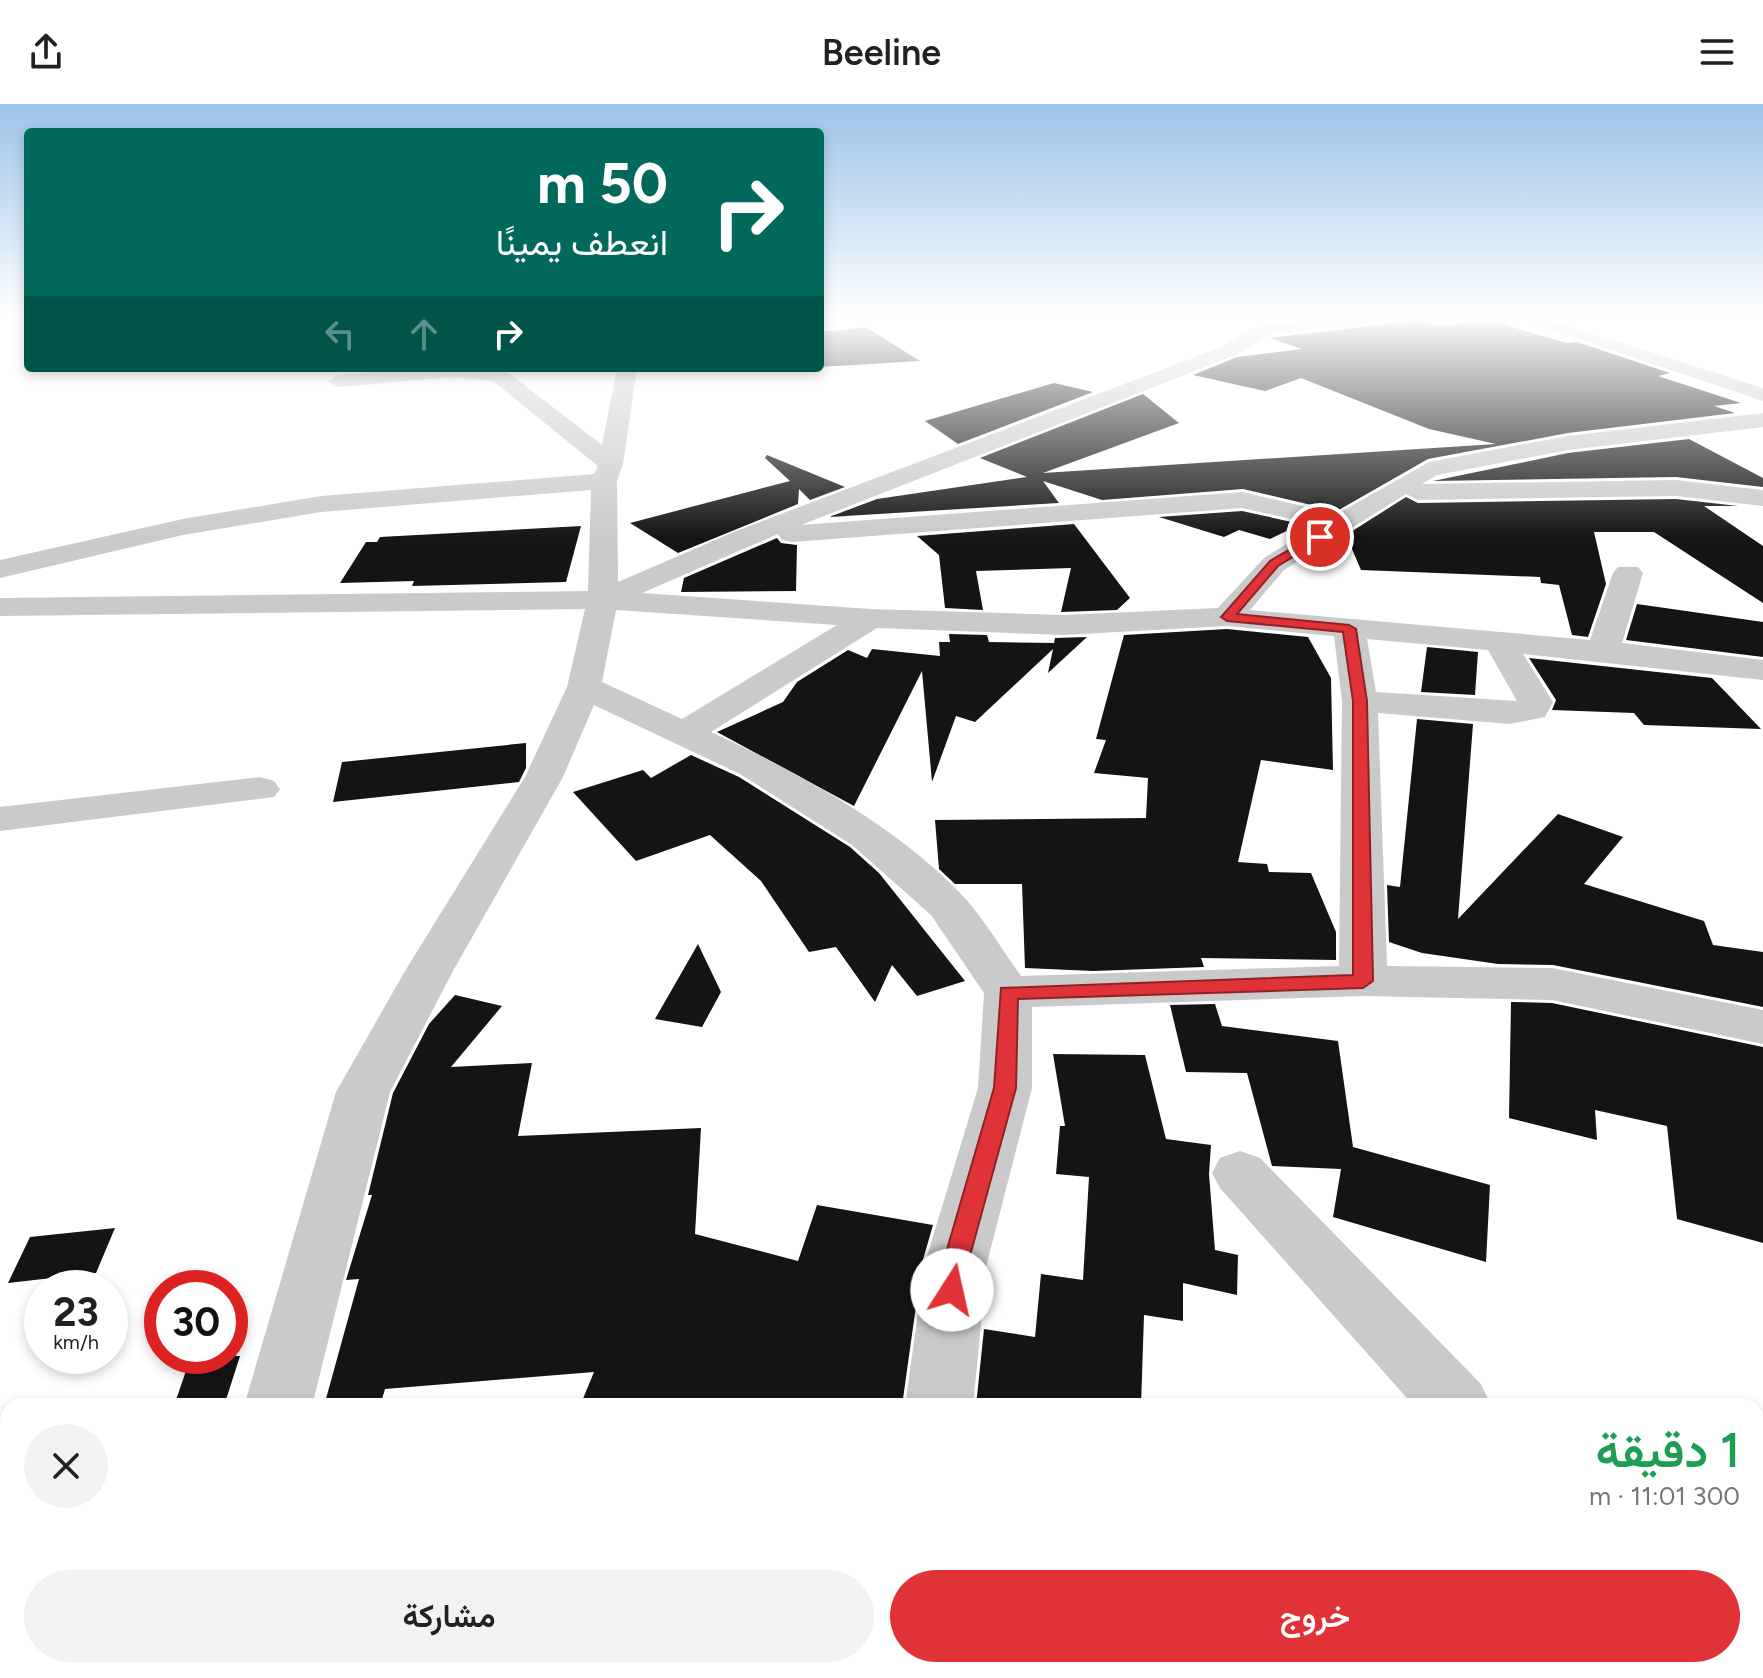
<!DOCTYPE html>
<html lang="ar">
<meta charset="utf-8">
<style>
:root{--surface:#fff;--page:#f2f2f2;--text:#202124;--muted:#757577;--accent:#e03338}
body{margin:0;font-family:Figtree,Vazirmatn,sans-serif;background:var(--page);color:var(--text);direction:rtl;height:100vh;display:flex;flex-direction:column;font-size:30px;white-space:nowrap}
*{box-sizing:border-box;margin:0}
p{font-size:26px;color:var(--muted)}
.icon{flex:none;width:44px;height:44px;fill:none;stroke:currentColor;stroke-width:2;stroke-linecap:round;stroke-linejoin:round}
.map{position:relative;flex:1;overflow:hidden;direction:ltr}
.drawer{position:absolute;left:0px;top:1294px;width:1764px;height:280px;display:flex;flex-direction:column;background:var(--surface);border-radius:24px 24px 0 0;box-shadow:0 4px 12px #0003;direction:rtl}
.drawer>*{flex:none}
.guide{position:absolute;left:24px;top:24px;width:800px;height:244px;border-radius:8px;box-shadow:0 4px 12px #0003;direction:rtl;background:#00695c;color:#fff;overflow:hidden}
.speed{position:absolute;left:24px;top:1166px;display:flex;gap:16px;font-size:40px;font-weight:700;text-align:center}
.speed>*{display:grid;place-content:center;width:104px;height:104px;border-radius:50%;background:var(--surface);box-shadow:0 4px 12px #0003;line-height:1}
.speed small{font-size:20px;font-weight:400}
.speed .limit{border:12px solid #d22;background:#fff;color:#111}
.pin{position:absolute;display:grid;place-items:center;width:68px;height:68px;color:#fff;margin:-34px;border:4px solid #fff;border-radius:50%;box-shadow:0 2px 8px #0007}
.me{position:absolute;width:88px;margin:-44px;rotate:10deg;stroke-linejoin:round;filter:drop-shadow(0 0 6px #0008)}
.turn{display:flex;align-items:center;gap:28px;height:168px;padding:0 24px;font-size:36px}
.turn .icon{width:104px;height:104px;stroke-width:2.5}
.turn b{display:block;font-size:56px;line-height:68px}
.lanes{display:flex;align-items:center;height:76px;padding:0 24px;background:#0003;justify-content:center;gap:40px;direction:ltr}
.lanes .off{opacity:.35}
.round{display:grid;place-items:center;flex:none;width:84px;height:84px;border-radius:42px;background:var(--page)}
.summary{display:flex;align-items:center;justify-content:space-between;height:136px;padding:0 24px}
h1{font-size:48px;font-weight:600;line-height:60px;color:#1e9e55}
.primary-button{display:flex;gap:16px;margin-top:auto;padding:16px 24px}
.primary-button a{flex:1;height:92px;border-radius:48px;background:var(--accent);color:#fff;font-size:32px;font-weight:600;line-height:92px;text-align:center}
.primary-button a+a{background:var(--page);color:var(--text)}
header{display:flex;justify-content:space-between;align-items:center;height:104px;padding:0 24px;background:var(--surface);font-size:36px;font-weight:600}
.map>svg:first-child{display:block}
.building{fill:#141414}
.lines{fill:none;stroke-linecap:round;stroke-linejoin:round}
.minor{fill:#cacaca;fill-rule:evenodd}
.route{fill:#e03338;stroke:#922124;stroke-width:2}
</style>
<header><svg class="icon" aria-label="menu" viewBox="0 0 24 24"><path d="M4 6h16M4 12h16M4 18h16"/></svg>Beeline<svg class="icon" aria-label="share" viewBox="0 0 24 24"><path d="M12 15V3M7 8l5-5 5 5M5 13v7h14v-7"/></svg></header>
<div class="map">
<svg width="1763" height="1574" viewBox="0 0 1763 1574">
<rect width="100%" height="100%" fill="#fff"/>
<g class="building">
<path d="M1418,216l19,6 54,-5 75,22 11,-1 93,31 -12,3 83,27 -27,3 21,7 -167,20 -140,26 -91,52 -94,-22 -141,11 -59,-19 16,22 -230,14 48,-18 150,-22 -47,-19 163,-64 36,29 -136,50 453,-29 -67,-15 -128,-51 -36,13 -72,-16 44,-18 65,-8 -32,-11z"/>
<path d="M866,223l54,34 -100,6v-35z"/>
<path d="M1054,279l39,9 -135,52 -33,-23z"/>
<path d="M1689,335l74,39v9l-87,-10 -243,4 135,-28z"/>
<path d="M767,351l78,32 -35,13 -11,-11 -1,15 -120,49 -48,-30 160,-42 -25,-23z"/>
<path d="M1406,393l12,6 258,-4 62,7h-34l59,40v57l-109,-71h-60l12,52 -18,53 -16,-2 -13,-50 -18,-2 -1,-6 -179,-7 -15,-35z"/>
<path d="M1242,407l59,13 -31,15 -31,-9 -15,7 -65,-20z"/>
<path d="M1074,420l56,74 -13,12 -56,2 10,-44 -95,3 7,39 -38,-2 -6,-53 -22,-19z"/>
<path d="M581,422l-15,56 -154,4 2,-5 -74,2 26,-41h11l3,-5z"/>
<path d="M777,434l4,5 16,2 -1,46 -115,1 3,-14z"/>
<path d="M1637,500l126,18v35l-137,-17z"/>
<path d="M1227,525l81,8 23,41 2,92 -72,-10 -23,102 29,2 2,8 42,1 25,59v28l-135,-2 3,9 -111,4 -68,-3 -3,-84h-67l-16,-15 -4,-49 211,-2 2,-40 -54,-5 12,-33 -10,-1 28,-104z"/>
<path d="M949,530l38,1 2,7 65,1 1,-5 32,-1 -39,36 5,-24 -78,73 -19,-6 -24,66 -10,-111 -68,135 -137,-74 66,-30 14,-20 51,-32 19,8 5,-9 68,7 -1,-14h11z"/>
<path d="M1427,543l51,5 -3,43 -54,-3z"/>
<path d="M1529,554l183,20 49,51 -117,-4 -10,-12 -82,-3 4,-10z"/>
<path d="M1417,615l56,5 -15,195 100,-105 65,23 -39,47 120,37 9,24 50,7v55l-210,-42 -55,-1 -76,-11 -33,-11 -2,-57 13,2z"/>
<path d="M526,639v25l-7,14 -186,20 9,-40z"/>
<path d="M691,651l48,22 111,70 29,26 86,108 -48,15 -25,-31 -17,37 -39,-55 -27,5 -48,-71 -51,-46 -74,26 -63,-69 70,-22 8,8z"/>
<path d="M698,840l23,48 -19,35 -47,-8z"/>
<path d="M455,891l47,11 -51,61 81,-4 -14,73 183,-8 -6,106 103,27 19,-56 116,20 -11,38 -20,143h-322l14,-34 -209,17 -5,17h-56l35,-127 -13,1 26,-85h-4l25,-102 36,-69z"/>
<path d="M1511,898l41,1 211,44v196l-86,-24 -10,-93 -72,-16 2,30 -88,-22z"/>
<path d="M1215,900l7,22 116,15 15,106 137,38 -4,77 -153,-45 8,-48 -69,-3 -25,-93 -61,-1 -16,-67z"/>
<path d="M1053,950l92,1 21,84 45,6 -2,29 6,76 23,5 -1,40 -54,-12v38l-39,-6 -3,91h-39l-44,-8 -1,8h-81l8,-77 51,8 6,-63 42,6 6,-103 -33,-3 4,-48h5z"/>
<path d="M115,1124l-19,45 -88,10 22,-46z"/>
<path d="M191,1252h49l-16,50h-50z"/>
</g>
<g class="lines">
<g class="minor">
<path d="M1325,214h62l-9,5 -108,11 -37,22 -432,169 441,-33 95,22 92,-52 139,-26 195,-23v14l-195,23 -131,25 -15,9 254,-4 87,10v16l-87,-10 -258,4 -12,-6 -122,76 -34,40 340,30 23,-67 5,-6h20l5,6 -21,70 141,17v20l-240,-26 30,48 -8,15 -35,7 -132,-11 9,253 165,2 211,42v34l-211,-44 -189,-4 -331,11v81l-45,175 -14,143h-68l20,-143 53,-175 6,-95 -53,-78 -79,-70 -112,-71 -146,-69 -31,72 -110,194 -63,121 -78,314h-68l92,-314 69,-121 120,-194 42,-90 18,-78 -585,7v-18l588,-7 3,-101 -270,22 -138,23 -183,43v-18l183,-41 138,-23 273,-22 4,-8 -105,-85 -41,-4 -114,10 -10,-6 10,-6 79,-7 82,1 7,2 96,74 15,-77h20l-14,96 -6,17 1,101 118,-51 483,-183 33,-20zM1242,404l76,17 -54,33 -46,50 -155,7 -192,-6 -229,-16 136,-59 4,6 10,2zM616,506l221,15 -155,94 -80,-37zM1227,522l107,10 8,65 -3,265 -318,10c-19,-26 -36,-56 -58,-80 -65,-69 -167,-125 -252,-164l166,-104 186,7zM1367,535l121,11 29,51 -141,-9z"/>
<path d="M1516,214h27l220,70v13z"/>
<path d="M260,673l14,4 6,8 -6,8 -274,34v-24z"/>
<path d="M1240,1047l20,7 221,226 10,22h-77l-194,-218 -8,-15 8,-15z"/>
<path d="M187,1566h80l-1,8h-80z"/>
<path d="M931,1566h80l2,8h-80z"/>
<path d="M1662,1566h84l3,8h-84z"/>
</g>
</g>
<linearGradient id="sky" x2="0" y2="1"><stop stop-color="#9bc3e9"/><stop offset="0.49" stop-color="#fff"/><stop offset="1" stop-color="#fff" stop-opacity="0"/></linearGradient>
<rect width="1763" height="434" fill="url(#sky)"/>
<path class="route" d="M1316,430l10,3 -48,29 -41,48 112,11 7,4 11,72 6,280 -10,7 -345,11 -2,89 -48,175 -6,34 -10,4 -9,-4 -3,-7 3,-27 51,-175 7,-100 352,-13v-274l-10,-69 -116,-11 -6,-4 49,-56z"/>
</svg>
<div class="speed"><div>23<small>km/h</small></div><div class="limit">30</div></div>
<div class="pin" style="left:1320px;top:433px;background:#d93025"><svg class="icon" aria-label="arrive" viewBox="0 0 24 24"><path d="M6 21V4h12l-3 4 3 4H6"/></svg></div>
<svg class="me" style="left:952px;top:1186px" viewBox="-20 -20 40 40"><circle r="19" fill="#fff"/><path d="M0-13L10 11 0 6-10 11z" fill="#e03338"/></svg>
<div class="guide">
<div class="turn"><svg class="icon" aria-label="right" viewBox="0 0 24 24"><path d="M7 20v-9h11M14 6l5 5-5 5"/></svg><div><b>50 m</b>انعطف يمينًا</div></div>
<div class="lanes"><svg class="icon off" aria-label="left" viewBox="0 0 24 24"><path d="M17 20v-9H6M10 6l-5 5 5 5"/></svg><svg class="icon off" aria-label="ahead" viewBox="0 0 24 24"><path d="M12 20V5M6 11l6-6 6 6"/></svg><svg class="icon" aria-label="right" viewBox="0 0 24 24"><path d="M7 20v-9h11M14 6l5 5-5 5"/></svg></div>
</div>
<section class="drawer">
<div class="summary"><div><h1>1 دقيقة</h1><p>300 m · 11:01</p></div><a class="round"><svg class="icon" aria-label="close" viewBox="0 0 24 24"><path d="M6 6l12 12M18 6L6 18"/></svg></a></div>
<div class="primary-button"><a>خروج</a><a>مشاركة</a></div>
</section>
</div>
